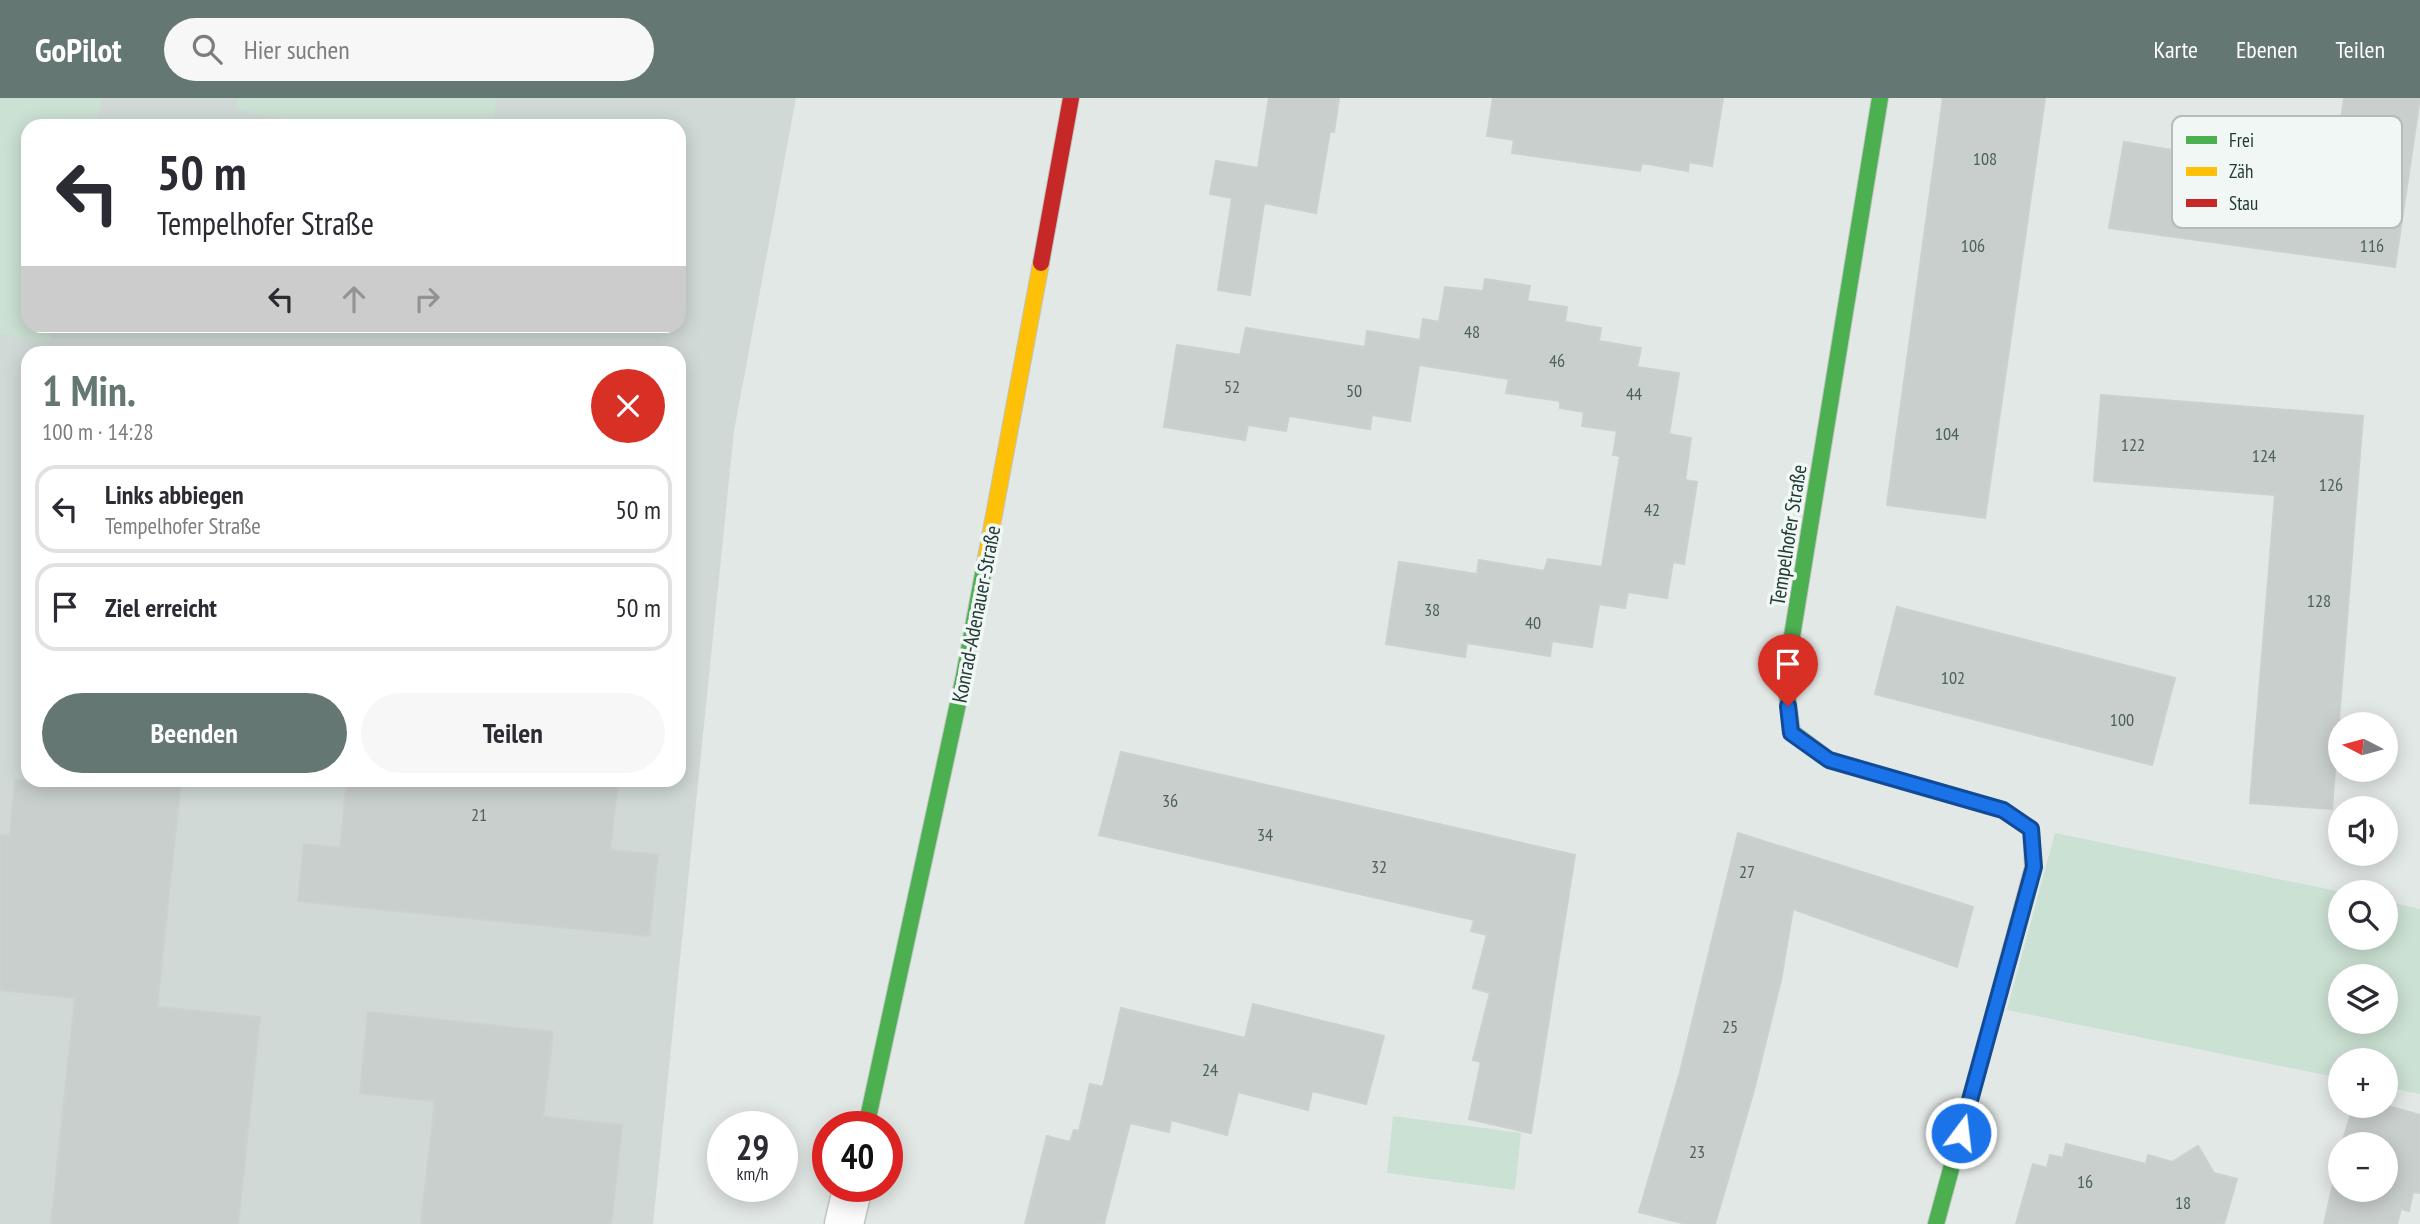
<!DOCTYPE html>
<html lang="de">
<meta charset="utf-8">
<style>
:root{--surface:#fff;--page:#f7f7f7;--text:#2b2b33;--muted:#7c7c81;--line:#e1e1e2;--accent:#657773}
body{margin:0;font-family:"PT Sans Narrow",sans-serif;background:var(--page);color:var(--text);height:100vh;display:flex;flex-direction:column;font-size:26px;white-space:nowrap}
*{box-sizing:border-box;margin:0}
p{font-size:23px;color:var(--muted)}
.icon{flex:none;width:38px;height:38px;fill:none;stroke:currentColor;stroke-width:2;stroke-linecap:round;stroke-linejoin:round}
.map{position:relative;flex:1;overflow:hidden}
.sheet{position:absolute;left:21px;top:248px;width:665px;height:441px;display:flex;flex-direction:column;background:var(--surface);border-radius:21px;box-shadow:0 4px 18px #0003}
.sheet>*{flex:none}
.top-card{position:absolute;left:21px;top:21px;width:665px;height:214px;border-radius:21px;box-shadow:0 4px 18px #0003;background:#fff;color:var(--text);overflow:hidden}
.needle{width:46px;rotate:276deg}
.tools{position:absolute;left:2328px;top:614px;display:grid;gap:14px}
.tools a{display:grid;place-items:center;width:70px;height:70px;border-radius:50%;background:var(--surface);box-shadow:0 4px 18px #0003;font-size:35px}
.speed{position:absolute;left:707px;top:1013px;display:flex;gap:14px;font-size:35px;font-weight:700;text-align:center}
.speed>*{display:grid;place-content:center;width:91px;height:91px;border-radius:50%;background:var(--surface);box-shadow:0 4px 18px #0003;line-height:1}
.speed small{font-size:18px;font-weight:400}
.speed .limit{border:10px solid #d22;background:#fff;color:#111}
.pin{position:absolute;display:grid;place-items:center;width:60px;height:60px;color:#fff;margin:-72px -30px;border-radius:50% 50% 50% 0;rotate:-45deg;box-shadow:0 0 7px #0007}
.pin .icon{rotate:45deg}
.me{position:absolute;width:77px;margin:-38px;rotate:15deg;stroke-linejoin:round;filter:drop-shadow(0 0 5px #0008)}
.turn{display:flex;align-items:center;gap:24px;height:147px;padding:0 21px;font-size:32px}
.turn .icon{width:91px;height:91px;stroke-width:2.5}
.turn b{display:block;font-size:49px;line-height:60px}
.lanes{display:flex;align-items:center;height:66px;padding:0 21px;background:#0003;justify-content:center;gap:35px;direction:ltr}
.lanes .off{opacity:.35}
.round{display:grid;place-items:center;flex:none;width:74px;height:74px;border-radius:37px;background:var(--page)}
.headline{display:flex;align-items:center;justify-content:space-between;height:119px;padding:0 21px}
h1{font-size:42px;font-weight:800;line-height:52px;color:var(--accent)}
.button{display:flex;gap:14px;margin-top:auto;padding:14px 21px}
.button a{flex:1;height:80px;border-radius:42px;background:var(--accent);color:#fff;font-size:28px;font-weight:800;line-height:80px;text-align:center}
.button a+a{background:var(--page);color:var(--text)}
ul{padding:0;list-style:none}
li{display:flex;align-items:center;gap:21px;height:88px;margin:0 14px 10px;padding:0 7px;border:4px solid var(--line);border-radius:21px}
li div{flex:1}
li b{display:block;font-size:26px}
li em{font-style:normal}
header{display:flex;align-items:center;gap:42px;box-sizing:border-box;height:98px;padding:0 35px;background:var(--accent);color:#fff}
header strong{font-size:33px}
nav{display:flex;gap:38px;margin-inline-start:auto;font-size:24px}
.search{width:490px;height:63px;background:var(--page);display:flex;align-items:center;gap:18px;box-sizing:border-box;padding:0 24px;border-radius:38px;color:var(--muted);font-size:26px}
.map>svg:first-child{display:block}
.built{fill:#d0d9d5;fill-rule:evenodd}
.green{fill:#cbe1d3;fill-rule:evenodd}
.building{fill:#c9cfcd;stroke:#cbd1ce;stroke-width:2}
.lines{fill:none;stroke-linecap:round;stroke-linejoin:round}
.street-casing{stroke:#bfc5c2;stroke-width:41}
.fast-casing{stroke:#bec5c3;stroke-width:18}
.slow-casing{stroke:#bec5c3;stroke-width:18}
.jam-casing{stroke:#bec5c3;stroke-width:18}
.street{stroke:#fbfcfb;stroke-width:38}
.fast{stroke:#4caf50;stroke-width:16}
.slow{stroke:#ffc107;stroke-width:16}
.jam{stroke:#c62828;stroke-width:16}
.route-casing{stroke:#114b97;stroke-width:18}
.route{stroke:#1a73e8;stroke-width:12}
.labels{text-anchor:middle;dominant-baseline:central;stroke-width:7;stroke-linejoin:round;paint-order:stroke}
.number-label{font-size:18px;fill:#4c605c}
.street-label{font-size:21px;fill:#213a35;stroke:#f0f7f4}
.key{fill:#f0f7f4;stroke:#b2bebb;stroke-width:2}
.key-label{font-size:19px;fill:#213a35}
</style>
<header>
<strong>GoPilot</strong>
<div class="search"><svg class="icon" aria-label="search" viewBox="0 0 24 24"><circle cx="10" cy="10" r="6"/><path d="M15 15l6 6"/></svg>Hier suchen</div>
<nav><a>Karte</a><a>Ebenen</a><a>Teilen</a></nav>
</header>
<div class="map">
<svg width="2420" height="1126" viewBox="0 0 2420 1126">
<rect width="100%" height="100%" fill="#e2e8e5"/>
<path class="built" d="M0,0h796l-62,333 -81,793h-653zM28,28h651v200h-651zM28,256h651v426h-651z"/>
<g class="green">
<path d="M0,0h102l-6,28h-68v200h25l-4,18 -49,-11z"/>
<path d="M238,0h259l-6,28h-178l-77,-17z"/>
<path d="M2055,735l287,59h-2v46h45v-37l35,8v185l-35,-7v-27h-45v18l-333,-68zM2340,878h45v46h-45z"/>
<path d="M1393,1018l128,17 -6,57 -128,-17z"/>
</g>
<g class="building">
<path d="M1269,0h70l-5,34 -4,-1 -14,82 -52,-10 -14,92 -32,-5 14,-92 -22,-4 6,-33 42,7z"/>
<path d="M1493,0h230l-11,68 -23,-4 -1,9 -46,-8 -2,8 -128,-18 2,-13 -27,-4z"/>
<path d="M1943,0h102l-60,420 -98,-13z"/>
<path d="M2344,0h76l-25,169 -286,-39 15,-86 209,35z"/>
<path d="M1485,181l45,7 -3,15 40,6 -2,15 36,6 -2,13 42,7 -4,19 42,6 -10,61 22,4 -6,42 12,2 -13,82 -11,-2 -6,36 -39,-6 -3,16 -26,-4 -7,43 -40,-6 -2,15 -83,-13 -2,14 -79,-13 13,-82 78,12 2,-14 65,11 4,-12 54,8 18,-111 -7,-1 4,-24 -35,-5 2,-14 -24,-4v-7l-54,-8 3,-14 -90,-14 -9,56 -38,-6 -2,14 -81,-13 -3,15 -38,-6 -3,15 -81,-13 13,-82 63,10 6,-27 119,19 2,-16 53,9 3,-21 16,3 6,-35 38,4z"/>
<path d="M2101,297l262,21 -31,393 -82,-6 25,-308 -181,-14z"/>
<path d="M1897,509l278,71 -23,87 -277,-71z"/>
<path d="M1121,654l454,103 -44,278 -62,-14 12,-57 -8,-2 17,-67 -17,-5 14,-53 -16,-4 3,-11 -375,-85z"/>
<path d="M15,682h166l-24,227 103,10 -22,207h-187l24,-226 -75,-8v-155l10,1z"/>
<path d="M347,682h271l-8,70 48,5 -9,81 -351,-35 6,-57 36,4z"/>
<path d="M1738,735l235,74 -16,60 -164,-58 -12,71 -27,110 -39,134h-29l-47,-12 41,-140z"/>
<path d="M1253,906l131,32 -18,68 -54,-13 -4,19 -70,-18 -11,43 -56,-15 -2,12 -39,-9 -26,101h-79l22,-88 23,6 4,-12 5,1 11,-47 13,3 18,-79 124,30z"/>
<path d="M368,914l185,20 -10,85 79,8 -11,99h-190l14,-123 -75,-8z"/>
<path d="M2385,1007l35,10v78l-7,-1 -4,19 -8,-2 -4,15h-73l16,-70v36h45v-46h-43l11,-38z"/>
<path d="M2066,1046l80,20 2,-9 24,7 26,-16 16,27 23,6 -13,45h-208l17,-60 14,4 3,-13 13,3z"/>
</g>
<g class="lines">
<defs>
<path id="street" d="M844,1126l9,-38"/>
<g id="fast">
<path d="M1880,0l-95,581 7,53 37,28 83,24"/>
<path d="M866,1029l98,-451 21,-113"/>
<path d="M1936,1126l66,-242"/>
</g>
<g id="slow">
<path d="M985,465l56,-300"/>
<path d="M1912,686l91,26 28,19 2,38 -31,115"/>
</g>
<path id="jam" d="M1041,165l30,-165"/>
</defs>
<use href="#street" class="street-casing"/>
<use href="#fast" class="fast-casing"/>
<use href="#slow" class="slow-casing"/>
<use href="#jam" class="jam-casing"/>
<use href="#street" class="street"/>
<use href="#fast" class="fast"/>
<use href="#slow" class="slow"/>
<use href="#jam" class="jam"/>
</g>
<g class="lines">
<defs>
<path id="route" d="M1788,608l3,27 38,27 174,50 28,19 3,38 -73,266"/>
</defs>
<use href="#route" class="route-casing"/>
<use href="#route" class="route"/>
</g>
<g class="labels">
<g class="number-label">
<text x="1985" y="60">108</text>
<text x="1973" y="147">106</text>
<text x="2372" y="147">116</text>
<text x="1472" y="233">48</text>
<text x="1557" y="262">46</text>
<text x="1232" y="288">52</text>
<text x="1354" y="292">50</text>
<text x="1634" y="295">44</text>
<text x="1947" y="335">104</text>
<text x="2133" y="346">122</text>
<text x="2264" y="357">124</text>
<text x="2331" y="386">126</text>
<text x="1652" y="411">42</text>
<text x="2319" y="502">128</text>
<text x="1432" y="511">38</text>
<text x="1533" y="524">40</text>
<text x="1953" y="579">102</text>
<text x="2122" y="621">100</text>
<text x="1170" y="702">36</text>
<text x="479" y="716">21</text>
<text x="1265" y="736">34</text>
<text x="1379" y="768">32</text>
<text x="1747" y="773">27</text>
<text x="1730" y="928">25</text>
<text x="1210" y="971">24</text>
<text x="1697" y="1053">23</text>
<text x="2085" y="1083">16</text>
<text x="2183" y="1104">18</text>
</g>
<g class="street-label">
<text transform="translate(1788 437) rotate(-81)">Tempelhofer Straße</text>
<text transform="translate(976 516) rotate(-79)">Konrad-Adenauer-Straße</text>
</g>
</g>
<rect x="2172" y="18" width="230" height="112" rx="10" class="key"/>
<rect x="2186" y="38" width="31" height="8" fill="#4caf50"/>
<rect x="2186" y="69" width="31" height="9" fill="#ffc107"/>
<rect x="2186" y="101" width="31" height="8" fill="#c62828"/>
<g class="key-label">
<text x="2229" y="49">Frei</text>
<text x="2229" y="80">Zäh</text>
<text x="2229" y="112">Stau</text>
</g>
</svg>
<div class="tools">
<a><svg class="needle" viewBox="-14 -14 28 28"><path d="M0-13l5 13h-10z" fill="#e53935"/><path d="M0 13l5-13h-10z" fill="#7c7c81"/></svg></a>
<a><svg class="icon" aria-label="sound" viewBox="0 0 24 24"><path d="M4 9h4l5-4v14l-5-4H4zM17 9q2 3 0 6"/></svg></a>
<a><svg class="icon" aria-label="search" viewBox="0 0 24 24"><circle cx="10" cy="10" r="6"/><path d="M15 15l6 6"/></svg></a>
<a><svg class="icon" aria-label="layers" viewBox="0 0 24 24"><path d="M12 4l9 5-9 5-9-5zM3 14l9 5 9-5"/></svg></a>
<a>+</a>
<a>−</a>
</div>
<div class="speed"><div>29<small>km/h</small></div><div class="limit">40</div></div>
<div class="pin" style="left:1788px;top:608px;background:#d93025"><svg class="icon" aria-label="arrive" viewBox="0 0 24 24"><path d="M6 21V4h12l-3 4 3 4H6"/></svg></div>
<svg class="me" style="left:1961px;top:1035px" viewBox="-20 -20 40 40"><circle r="17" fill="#1a73e8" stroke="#fff" stroke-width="3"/><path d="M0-11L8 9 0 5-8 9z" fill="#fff"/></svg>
<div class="top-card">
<div class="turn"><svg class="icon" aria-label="left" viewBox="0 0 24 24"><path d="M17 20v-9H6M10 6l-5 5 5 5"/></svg><div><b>50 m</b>Tempelhofer Straße</div></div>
<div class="lanes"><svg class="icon" aria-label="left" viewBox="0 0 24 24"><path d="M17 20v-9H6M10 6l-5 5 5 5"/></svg><svg class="icon off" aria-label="ahead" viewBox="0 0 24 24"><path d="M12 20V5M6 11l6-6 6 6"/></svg><svg class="icon off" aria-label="right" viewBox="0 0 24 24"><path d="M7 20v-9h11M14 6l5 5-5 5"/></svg></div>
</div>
<section class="sheet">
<div class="headline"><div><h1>1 Min.</h1><p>100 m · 14:28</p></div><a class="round" style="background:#d93025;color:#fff"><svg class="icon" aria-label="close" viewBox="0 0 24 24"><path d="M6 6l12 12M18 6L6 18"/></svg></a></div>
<ul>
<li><svg class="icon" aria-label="left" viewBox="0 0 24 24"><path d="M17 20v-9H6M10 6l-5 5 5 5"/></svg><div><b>Links abbiegen</b><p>Tempelhofer Straße</p></div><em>50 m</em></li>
<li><svg class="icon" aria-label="arrive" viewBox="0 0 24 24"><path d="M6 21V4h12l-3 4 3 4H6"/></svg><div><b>Ziel erreicht</b></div><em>50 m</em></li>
</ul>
<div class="button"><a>Beenden</a><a>Teilen</a></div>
</section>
</div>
